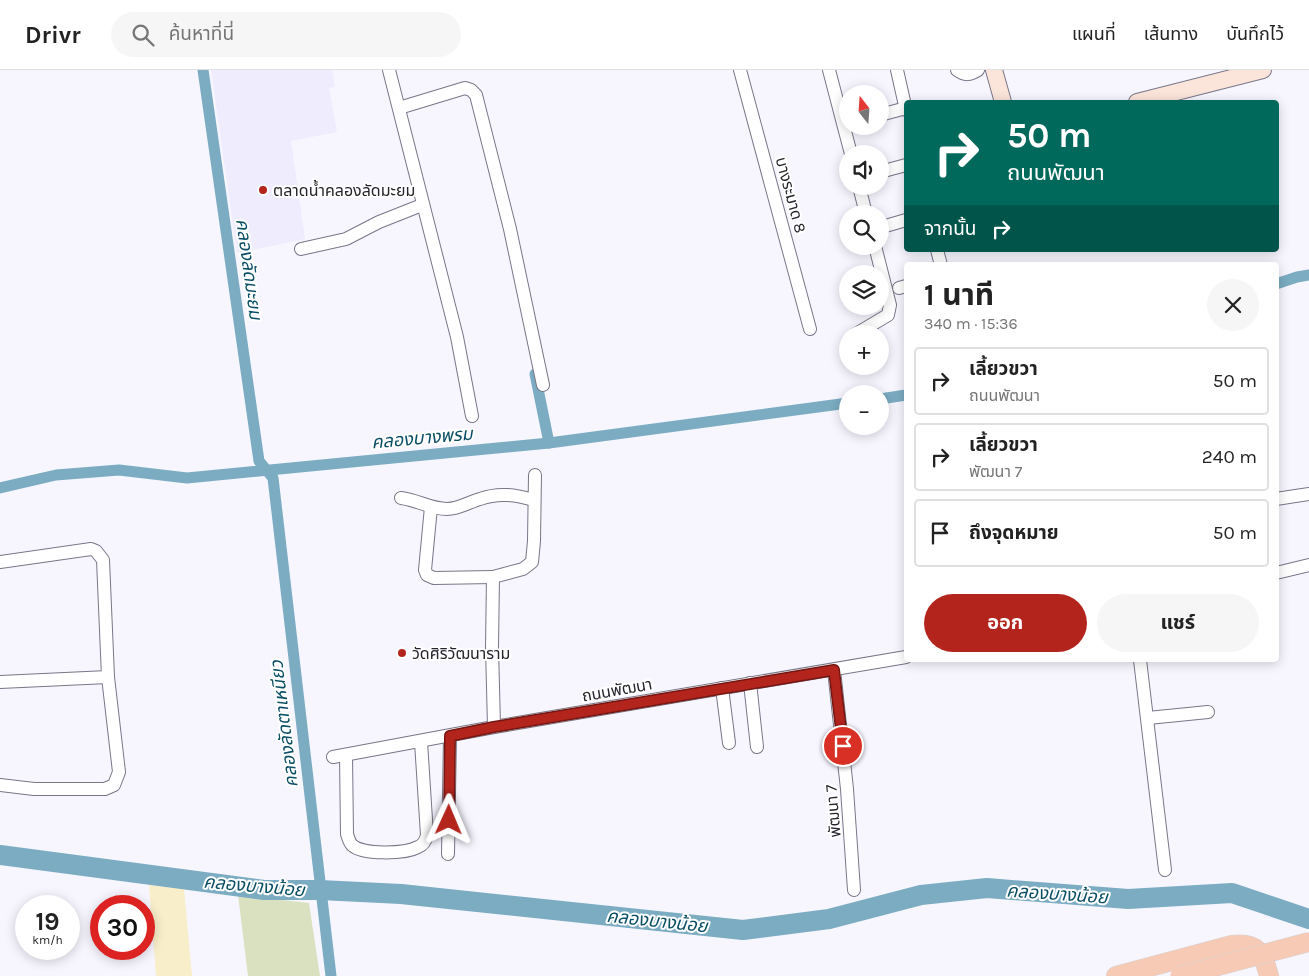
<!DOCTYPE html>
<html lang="th">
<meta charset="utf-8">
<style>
:root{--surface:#fff;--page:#f6f6f6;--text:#222;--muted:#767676;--line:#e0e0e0;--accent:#b3241d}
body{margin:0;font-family:Karla,"Noto Sans Thai",sans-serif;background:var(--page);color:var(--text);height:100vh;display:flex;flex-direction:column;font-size:19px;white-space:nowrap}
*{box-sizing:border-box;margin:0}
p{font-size:16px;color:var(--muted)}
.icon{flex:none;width:28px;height:28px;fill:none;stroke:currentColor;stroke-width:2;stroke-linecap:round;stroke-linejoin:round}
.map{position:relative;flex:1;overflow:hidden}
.details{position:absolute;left:904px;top:192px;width:375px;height:400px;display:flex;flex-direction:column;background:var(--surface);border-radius:5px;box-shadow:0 2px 12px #0003}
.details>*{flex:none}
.banner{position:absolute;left:904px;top:30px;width:375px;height:152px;border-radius:5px;box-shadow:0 2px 12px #0003;background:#00695c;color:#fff;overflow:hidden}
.needle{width:32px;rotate:343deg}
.tools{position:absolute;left:839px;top:15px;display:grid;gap:10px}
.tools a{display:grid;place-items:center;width:50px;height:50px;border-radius:50%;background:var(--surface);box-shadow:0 2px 12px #0003;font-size:25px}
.speed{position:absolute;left:15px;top:825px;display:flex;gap:10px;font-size:25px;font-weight:700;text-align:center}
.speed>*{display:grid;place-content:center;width:65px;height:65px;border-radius:50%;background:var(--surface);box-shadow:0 2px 12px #0003;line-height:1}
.speed small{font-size:12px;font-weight:400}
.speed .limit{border:8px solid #d22;background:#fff;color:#111}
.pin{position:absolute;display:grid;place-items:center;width:42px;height:42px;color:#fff;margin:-21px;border:2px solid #fff;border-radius:50%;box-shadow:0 1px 5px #0007}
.me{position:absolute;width:55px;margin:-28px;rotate:1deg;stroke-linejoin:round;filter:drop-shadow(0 0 4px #0008)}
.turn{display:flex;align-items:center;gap:18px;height:105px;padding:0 20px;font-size:22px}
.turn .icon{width:65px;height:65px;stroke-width:2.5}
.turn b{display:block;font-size:35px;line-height:42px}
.then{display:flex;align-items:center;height:48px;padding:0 20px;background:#0003;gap:10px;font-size:19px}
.round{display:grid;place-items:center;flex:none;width:52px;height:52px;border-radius:26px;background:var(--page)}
.headline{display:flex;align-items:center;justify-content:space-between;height:85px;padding:0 20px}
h1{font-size:30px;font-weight:700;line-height:38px}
.button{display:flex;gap:10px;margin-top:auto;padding:10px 20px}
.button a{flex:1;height:58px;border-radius:30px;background:var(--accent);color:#fff;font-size:20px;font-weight:700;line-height:58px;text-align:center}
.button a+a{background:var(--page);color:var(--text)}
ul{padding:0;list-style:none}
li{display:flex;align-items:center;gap:15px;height:68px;margin:0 10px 8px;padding:0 10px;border:2px solid var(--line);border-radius:5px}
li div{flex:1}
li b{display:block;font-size:19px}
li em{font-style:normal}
header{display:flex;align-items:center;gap:30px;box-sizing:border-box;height:70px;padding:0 25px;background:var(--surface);border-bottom:1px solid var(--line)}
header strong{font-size:24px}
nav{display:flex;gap:28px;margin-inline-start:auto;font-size:18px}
.search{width:350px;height:45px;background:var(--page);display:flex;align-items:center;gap:12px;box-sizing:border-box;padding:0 18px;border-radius:28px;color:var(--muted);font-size:19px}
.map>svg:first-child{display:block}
.built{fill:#eeecfd}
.green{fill:#dae1c1}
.sand{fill:#f8eec9}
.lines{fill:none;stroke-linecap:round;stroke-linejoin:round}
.canal{stroke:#7bacc2;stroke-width:11}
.river{stroke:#7bacc2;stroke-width:20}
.street-casing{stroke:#787688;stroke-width:14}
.secondary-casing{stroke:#787688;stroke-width:18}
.primary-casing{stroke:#d3d3d5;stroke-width:20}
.street{stroke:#fff;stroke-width:12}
.secondary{stroke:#fbe4da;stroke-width:16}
.primary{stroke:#f7cab5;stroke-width:19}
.primary-bridge-casing{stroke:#d3d3d5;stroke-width:20;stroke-linecap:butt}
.primary-bridge{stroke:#f7cab5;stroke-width:19}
.route-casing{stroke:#741713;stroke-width:12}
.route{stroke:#b3241d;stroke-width:9}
.poi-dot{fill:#b3241d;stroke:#fff;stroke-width:2}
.labels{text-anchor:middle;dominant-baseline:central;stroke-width:4;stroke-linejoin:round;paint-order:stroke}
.poi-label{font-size:16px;fill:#25242c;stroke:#fff;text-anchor:start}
.street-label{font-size:16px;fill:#25242c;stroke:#fff}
.water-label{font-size:18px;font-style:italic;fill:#094e65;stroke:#fff}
</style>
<header>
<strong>Drivr</strong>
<div class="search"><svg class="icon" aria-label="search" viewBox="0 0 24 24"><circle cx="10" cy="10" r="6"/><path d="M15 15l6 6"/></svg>ค้นหาที่นี่</div>
<nav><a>แผนที่</a><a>เส้นทาง</a><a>บันทึกไว้</a></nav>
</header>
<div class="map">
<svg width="1309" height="906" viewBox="0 0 1309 906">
<rect width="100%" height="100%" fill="#f7f6ff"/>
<path class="built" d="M211,0h121l3,17 -6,1 8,44 -46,9 14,98 -68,14z"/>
<path class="green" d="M238,825l71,8 11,73h-72z"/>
<path class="sand" d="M149,815l35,4 8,87h-36z"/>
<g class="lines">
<g class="canal">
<path d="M203,0l56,391 14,17 58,498"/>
<path d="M1276,214l21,-7 12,-2"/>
<path d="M535,304l14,69"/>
<path d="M880,329l26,-4"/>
<path d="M0,418l56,-13 63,-5 68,8 362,-35 299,-40"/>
</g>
<path class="river" d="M0,785l264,35h56l81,4 342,36 86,-11 92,-24 66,-7 141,11 104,-6 77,26"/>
<defs>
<g id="street">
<path d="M389,0l68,267 15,79"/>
<path d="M740,0l70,259"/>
<path d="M829,0l22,84"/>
<path d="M897,0l9,40"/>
<path d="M957,0c8,6 13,5 21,0"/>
<path d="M399,38l66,-20 6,2 5,5 34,134 33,156"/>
<path d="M880,45l26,-7"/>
<path d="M880,102l26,-7"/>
<path d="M859,116l7,28"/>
<path d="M882,157l24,-7"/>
<path d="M301,179l45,-10 33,-17 43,-17"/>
<path d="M937,180l4,15"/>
<path d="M899,218l7,-2"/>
<path d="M856,264l32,-19 2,-10 -15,-59"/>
<path d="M401,428c17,2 29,11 46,11 12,0 22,-7 33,-10 19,-7 36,-4 54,1"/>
<path d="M1276,429l33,-5"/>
<path d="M431,437l-6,63 2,5 7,3 59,-1"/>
<path d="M0,492l91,-13 5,2 7,9 5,117 11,95 -5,13 -9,4h-71l-34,-4"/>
<path d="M1276,503l33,-8"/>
<path d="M1140,590l25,210"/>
<path d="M834,600l13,119 7,101"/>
<path d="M0,612l108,-5"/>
<path d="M750,613l7,64"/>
<path d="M722,618l7,55"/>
<path d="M1148,648l60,-6"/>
<path d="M494,657l-2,-80 1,-70 30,-8 9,-7 2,-21 1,-66"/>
<path d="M346,685l1,79c1,3 2,8 5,11 10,10 53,9 66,2 5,-2 8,-7 9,-12l-6,-93"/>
<path d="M333,687l161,-30 412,-70"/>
<path d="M448,784l2,-118"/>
</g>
<g id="secondary">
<path d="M994,0l9,32"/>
<path d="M1137,32l126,-32"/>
</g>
<path id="primary" d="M1116,906l116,-31c26,-3 31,8 37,31"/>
</defs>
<use href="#street" class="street-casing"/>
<use href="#secondary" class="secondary-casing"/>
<use href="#primary" class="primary-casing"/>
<use href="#street" class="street"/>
<use href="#secondary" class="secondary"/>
<use href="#primary" class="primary"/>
<defs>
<path id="primary-bridge" d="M1180,906l129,-34"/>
</defs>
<use href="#primary-bridge" class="primary-bridge-casing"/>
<use href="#primary-bridge" class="primary-bridge"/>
</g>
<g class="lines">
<defs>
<path id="route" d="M449,750l1,-84 44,-9 340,-57 9,76"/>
</defs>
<use href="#route" class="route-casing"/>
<use href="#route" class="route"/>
</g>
<g class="poi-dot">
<circle cx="263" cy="120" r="5"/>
<circle cx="402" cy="583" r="5"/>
</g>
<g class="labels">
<g class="poi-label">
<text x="273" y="120">ตลาดน้ำคลองลัดมะยม</text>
<text x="412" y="583">วัดศิริวัฒนาราม</text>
</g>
<g class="street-label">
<text transform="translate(791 125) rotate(75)">บางระมาด 8</text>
<text transform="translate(617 620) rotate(-10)">ถนนพัฒนา</text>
<text transform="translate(833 741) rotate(-95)">พัฒนา 7</text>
</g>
<g class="water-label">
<text transform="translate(249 199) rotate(82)">คลองลัดมะยม</text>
<text transform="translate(422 368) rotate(-5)">คลองบางพรม</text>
<text transform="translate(284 654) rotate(-97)">คลองลัดตาเหนียว</text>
<text transform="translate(254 816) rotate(5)">คลองบางน้อย</text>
<text transform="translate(1057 824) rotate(4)">คลองบางน้อย</text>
<text transform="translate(657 851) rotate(6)">คลองบางน้อย</text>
</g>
</g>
</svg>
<div class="tools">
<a><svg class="needle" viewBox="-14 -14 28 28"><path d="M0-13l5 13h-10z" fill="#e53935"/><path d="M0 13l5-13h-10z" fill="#767676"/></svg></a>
<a><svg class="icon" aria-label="sound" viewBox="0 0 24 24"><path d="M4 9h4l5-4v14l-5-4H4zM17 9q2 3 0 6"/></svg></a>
<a><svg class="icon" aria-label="search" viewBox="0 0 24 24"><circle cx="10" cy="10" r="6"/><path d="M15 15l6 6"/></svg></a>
<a><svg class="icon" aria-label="layers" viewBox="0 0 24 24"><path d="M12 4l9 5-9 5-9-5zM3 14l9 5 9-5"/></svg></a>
<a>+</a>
<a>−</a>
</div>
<div class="speed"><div>19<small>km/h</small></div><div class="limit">30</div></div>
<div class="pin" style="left:843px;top:676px;background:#d93025"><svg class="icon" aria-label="arrive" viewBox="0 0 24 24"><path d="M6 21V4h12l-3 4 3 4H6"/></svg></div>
<svg class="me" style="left:449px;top:750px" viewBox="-20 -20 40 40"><path d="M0-17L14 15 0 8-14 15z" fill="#b3241d" stroke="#fff" stroke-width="4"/></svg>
<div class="banner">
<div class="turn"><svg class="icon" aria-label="right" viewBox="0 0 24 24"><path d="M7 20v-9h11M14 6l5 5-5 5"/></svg><div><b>50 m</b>ถนนพัฒนา</div></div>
<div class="then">จากนั้น<svg class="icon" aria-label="right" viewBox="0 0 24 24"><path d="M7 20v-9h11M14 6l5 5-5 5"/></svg></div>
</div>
<section class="details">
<div class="headline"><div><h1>1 นาที</h1><p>340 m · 15:36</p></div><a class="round"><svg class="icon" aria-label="close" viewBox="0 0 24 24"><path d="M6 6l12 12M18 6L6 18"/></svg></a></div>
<ul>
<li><svg class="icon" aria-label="right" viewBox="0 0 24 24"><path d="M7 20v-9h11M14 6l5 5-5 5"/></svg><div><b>เลี้ยวขวา</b><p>ถนนพัฒนา</p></div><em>50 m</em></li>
<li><svg class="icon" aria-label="right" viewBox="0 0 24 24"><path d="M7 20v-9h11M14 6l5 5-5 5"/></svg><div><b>เลี้ยวขวา</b><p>พัฒนา 7</p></div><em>240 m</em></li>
<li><svg class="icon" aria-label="arrive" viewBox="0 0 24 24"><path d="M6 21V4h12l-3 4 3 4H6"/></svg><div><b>ถึงจุดหมาย</b></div><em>50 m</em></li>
</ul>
<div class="button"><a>ออก</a><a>แชร์</a></div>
</section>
</div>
